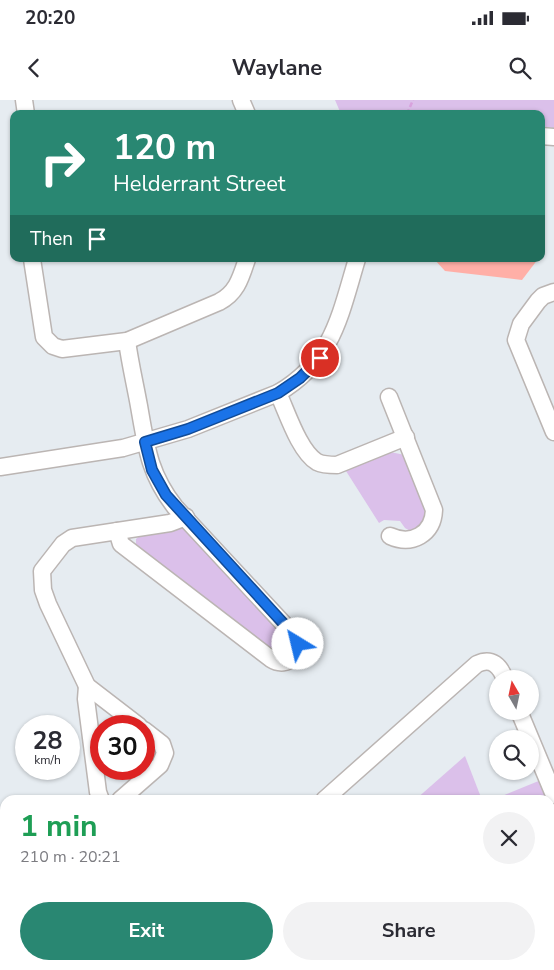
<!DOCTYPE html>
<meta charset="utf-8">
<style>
:root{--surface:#fff;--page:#f2f2f3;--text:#2b2b33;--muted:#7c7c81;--accent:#298772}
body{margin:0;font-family:"Nunito Sans",sans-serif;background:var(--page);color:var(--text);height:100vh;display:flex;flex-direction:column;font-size:19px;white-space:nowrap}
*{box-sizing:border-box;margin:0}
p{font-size:16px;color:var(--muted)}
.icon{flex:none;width:28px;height:28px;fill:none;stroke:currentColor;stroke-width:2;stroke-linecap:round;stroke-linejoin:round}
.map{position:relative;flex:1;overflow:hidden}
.side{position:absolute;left:0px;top:695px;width:555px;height:175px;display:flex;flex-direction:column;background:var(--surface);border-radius:15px 15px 0 0;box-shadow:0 1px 4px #0004}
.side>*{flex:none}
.top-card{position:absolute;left:10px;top:10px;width:535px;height:152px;border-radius:10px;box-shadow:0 1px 4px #0004;background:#298772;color:#fff;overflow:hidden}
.needle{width:32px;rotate:351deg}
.fabs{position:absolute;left:489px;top:570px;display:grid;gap:10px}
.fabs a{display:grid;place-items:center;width:50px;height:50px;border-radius:50%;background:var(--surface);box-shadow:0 1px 4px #0004;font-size:25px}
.speed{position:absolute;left:15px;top:615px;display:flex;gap:10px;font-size:25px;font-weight:700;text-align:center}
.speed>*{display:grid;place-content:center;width:65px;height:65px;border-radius:50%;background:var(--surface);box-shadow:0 1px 4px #0004;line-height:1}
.speed small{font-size:12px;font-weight:400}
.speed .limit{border:8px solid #d22;background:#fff;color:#111}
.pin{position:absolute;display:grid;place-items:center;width:42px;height:42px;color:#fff;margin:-21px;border:2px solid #fff;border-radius:50%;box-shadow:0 1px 5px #0007}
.me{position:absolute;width:55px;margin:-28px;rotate:324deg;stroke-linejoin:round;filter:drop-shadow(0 0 4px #0008)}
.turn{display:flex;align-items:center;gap:18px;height:105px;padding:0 20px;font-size:22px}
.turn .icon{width:65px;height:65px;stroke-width:2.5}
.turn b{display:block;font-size:35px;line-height:42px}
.then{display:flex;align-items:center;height:48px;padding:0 20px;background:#0003;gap:10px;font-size:19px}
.round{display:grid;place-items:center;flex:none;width:52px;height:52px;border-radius:26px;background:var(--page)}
.headline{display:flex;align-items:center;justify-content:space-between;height:85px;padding:0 20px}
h1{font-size:30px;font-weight:700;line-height:38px;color:#1e9e55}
.action{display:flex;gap:10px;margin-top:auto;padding:10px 20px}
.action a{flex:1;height:58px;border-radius:30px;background:var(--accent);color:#fff;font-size:20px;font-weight:700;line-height:58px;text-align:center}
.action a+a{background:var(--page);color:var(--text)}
.status{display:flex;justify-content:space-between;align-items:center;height:35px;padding:0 25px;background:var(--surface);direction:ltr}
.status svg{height:14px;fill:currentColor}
header{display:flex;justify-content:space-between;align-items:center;height:65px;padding:0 20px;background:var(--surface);font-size:22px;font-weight:700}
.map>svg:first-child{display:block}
.green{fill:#dbc0ea}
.water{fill:#ffafa7}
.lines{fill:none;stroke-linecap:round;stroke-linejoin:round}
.minor-casing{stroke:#bbb5b3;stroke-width:19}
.path{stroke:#d8a2dd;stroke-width:2.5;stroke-dasharray:5 2.5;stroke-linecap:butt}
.minor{stroke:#fff;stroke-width:16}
.route-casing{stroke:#114b97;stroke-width:12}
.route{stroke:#1a73e8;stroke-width:9}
</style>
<div class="status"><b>20:20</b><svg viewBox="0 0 49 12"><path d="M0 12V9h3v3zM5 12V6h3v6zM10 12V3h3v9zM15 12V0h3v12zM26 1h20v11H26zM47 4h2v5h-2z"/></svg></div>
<header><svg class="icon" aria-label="back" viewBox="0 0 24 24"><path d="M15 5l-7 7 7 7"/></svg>Waylane<svg class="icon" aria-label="search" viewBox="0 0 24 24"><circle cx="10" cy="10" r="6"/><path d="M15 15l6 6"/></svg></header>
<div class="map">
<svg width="554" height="870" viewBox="0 0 554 870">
<rect width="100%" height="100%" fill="#e6ecf1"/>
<g class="green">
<path d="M335,0h219v28l-13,-2v-12h-200z"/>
<path d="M390,352l15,3 24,64 -17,13 -7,-4 -5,-7 -16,-1 -5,3 -33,-52z"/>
<path d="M184,428l104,110 2,7 -2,7 -11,3 -141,-109v-7l6,-5z"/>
<path d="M465,656l17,44h-67z"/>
<path d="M541,680l8,20h-57z"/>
<path d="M550,703l4,9v92l-4,4z"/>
</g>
<path class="water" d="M434,159h104l-16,21 -77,-9z"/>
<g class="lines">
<defs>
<g id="minor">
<path d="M24,0l2,14"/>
<path d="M241,0l6,14"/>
<path d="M541,36l13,1"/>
<path d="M32,159l12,78 9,9 9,3 65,-8 92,-39c18,-9 22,-25 28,-43"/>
<path d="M554,192l-11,4 -5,5 -17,23 -5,16 38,92"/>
<path d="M278,293c9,19 21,58 39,69 6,3 13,3 20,3l69,-28"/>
<path d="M389,297l45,113c-1,24 -22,36 -44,26"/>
<path d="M0,367l123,-19 65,-19 90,-36c55,-32 62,-78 79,-134"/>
<path d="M117,431l4,13 150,115c17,11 34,-7 23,-24l-119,-128c-26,-33 -29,-61 -36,-101 -4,-22 -9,-43 -12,-65"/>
<path d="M87,586l-1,13 12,93 3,8"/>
<path d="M519,611l35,84"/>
<path d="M139,626l-52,-40 -39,-82 -5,-14 -1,-19 21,-27 9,-6 98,-15 16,-6"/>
<path d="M120,700l40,-35 5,-12 -3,-9 -18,-14"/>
<path d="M324,700l153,-136c15,-7 23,2 28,15"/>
<path d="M0,793l5,62"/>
<path d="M550,817l4,-4"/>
<path d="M6,865v5"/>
<path d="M158,865l5,5"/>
<path d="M290,865l4,5"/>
<path d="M97,870l1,-5"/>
<path d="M316,870l5,-5"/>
<path d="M492,870l6,-5"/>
</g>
</defs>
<use href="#minor" class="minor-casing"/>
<path class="path" d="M407,14l6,-14"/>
<use href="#minor" class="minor"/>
</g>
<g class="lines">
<defs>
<path id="route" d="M298,544l-4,-9 -128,-140 -14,-25 -7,-28 43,-13 90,-36 22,-15 20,-20"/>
</defs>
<use href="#route" class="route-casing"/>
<use href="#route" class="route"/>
</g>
</svg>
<div class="fabs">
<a><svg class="needle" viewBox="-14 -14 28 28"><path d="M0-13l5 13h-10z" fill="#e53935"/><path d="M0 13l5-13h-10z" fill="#7c7c81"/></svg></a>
<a><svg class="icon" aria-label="search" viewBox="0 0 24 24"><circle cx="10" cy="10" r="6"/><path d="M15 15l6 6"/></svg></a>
</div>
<div class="speed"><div>28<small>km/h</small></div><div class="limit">30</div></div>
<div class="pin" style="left:320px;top:258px;background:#d93025"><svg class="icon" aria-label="arrive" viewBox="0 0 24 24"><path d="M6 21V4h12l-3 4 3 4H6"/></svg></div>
<svg class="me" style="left:298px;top:544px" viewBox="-20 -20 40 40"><circle r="19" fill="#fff"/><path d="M0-13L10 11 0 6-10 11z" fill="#1a73e8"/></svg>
<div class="top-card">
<div class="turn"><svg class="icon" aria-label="right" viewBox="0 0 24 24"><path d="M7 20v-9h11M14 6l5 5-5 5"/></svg><div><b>120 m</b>Helderrant Street</div></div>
<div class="then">Then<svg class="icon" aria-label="arrive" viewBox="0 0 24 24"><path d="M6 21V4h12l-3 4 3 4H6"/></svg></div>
</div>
<section class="side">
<div class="headline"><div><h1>1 min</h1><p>210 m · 20:21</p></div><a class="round"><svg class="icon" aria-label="close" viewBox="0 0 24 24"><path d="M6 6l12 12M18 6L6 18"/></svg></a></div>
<div class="action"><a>Exit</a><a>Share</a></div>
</section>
</div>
